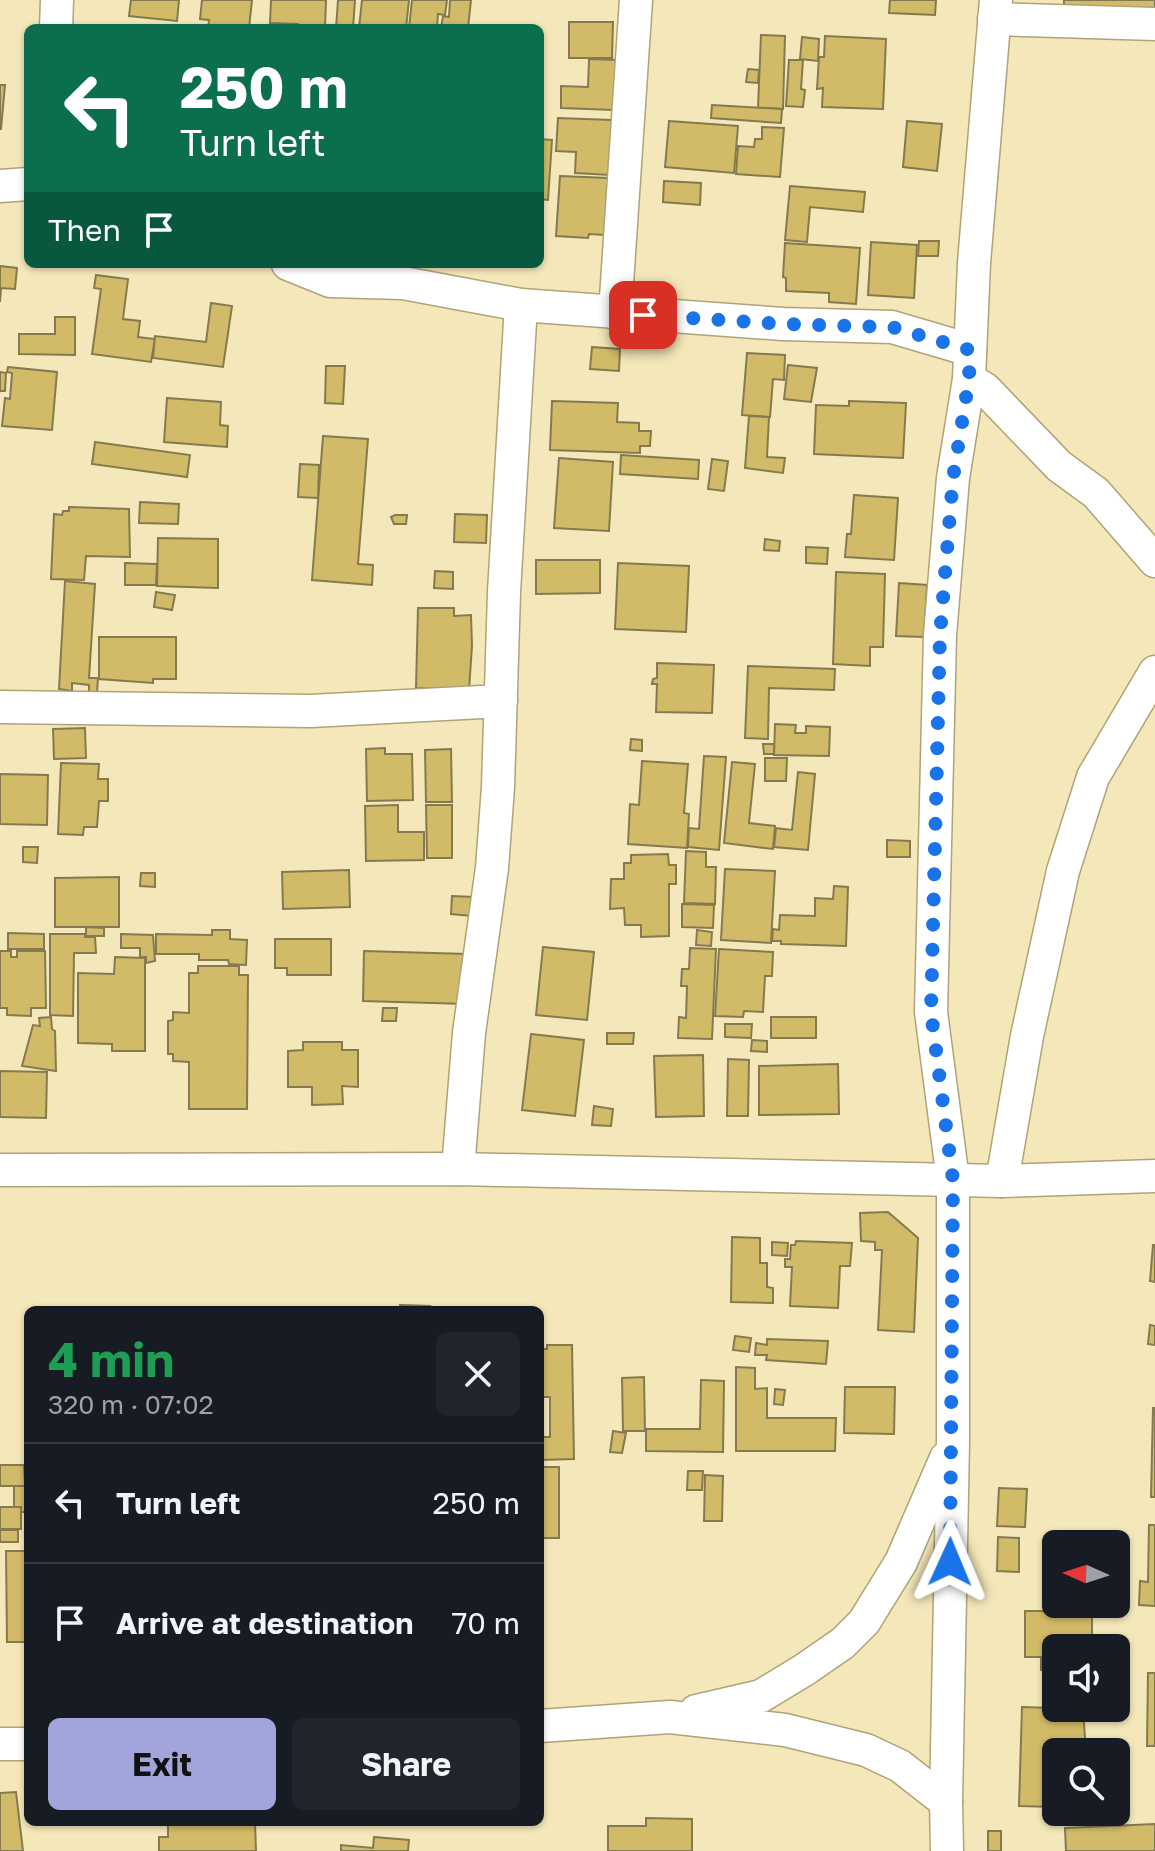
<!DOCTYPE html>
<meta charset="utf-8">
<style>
:root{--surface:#171b24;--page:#20242c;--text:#f1f3f6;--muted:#9ea1a6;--line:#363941;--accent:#a1a5db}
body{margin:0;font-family:"Golos Text",sans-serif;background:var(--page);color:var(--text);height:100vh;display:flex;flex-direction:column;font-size:30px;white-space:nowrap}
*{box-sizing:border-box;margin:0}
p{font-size:26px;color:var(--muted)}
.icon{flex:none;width:44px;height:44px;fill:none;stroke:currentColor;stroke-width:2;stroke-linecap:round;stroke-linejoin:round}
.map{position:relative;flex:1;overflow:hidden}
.details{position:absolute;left:24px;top:1306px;width:520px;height:520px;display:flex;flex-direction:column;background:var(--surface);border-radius:12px;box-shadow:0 2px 6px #0004}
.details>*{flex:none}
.guide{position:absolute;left:24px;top:24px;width:520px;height:244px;border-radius:12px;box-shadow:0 2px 6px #0004;background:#0b6e4f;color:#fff;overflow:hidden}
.needle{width:52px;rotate:273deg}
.controls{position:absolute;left:1042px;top:1530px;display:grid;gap:16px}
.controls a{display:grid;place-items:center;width:88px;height:88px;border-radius:12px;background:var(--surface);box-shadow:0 2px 6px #0004;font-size:40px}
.pin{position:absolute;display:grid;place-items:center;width:68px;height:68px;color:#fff;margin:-34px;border-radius:16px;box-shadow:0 4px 12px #0006}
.me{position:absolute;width:88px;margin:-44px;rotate:1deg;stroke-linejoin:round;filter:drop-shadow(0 0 6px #0008)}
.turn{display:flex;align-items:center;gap:28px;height:168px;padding:0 24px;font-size:36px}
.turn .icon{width:104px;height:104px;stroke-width:2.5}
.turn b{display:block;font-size:56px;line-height:68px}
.then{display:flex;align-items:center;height:76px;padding:0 24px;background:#0003;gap:16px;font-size:30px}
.round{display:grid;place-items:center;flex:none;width:84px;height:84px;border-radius:12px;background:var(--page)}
.summary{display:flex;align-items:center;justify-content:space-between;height:136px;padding:0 24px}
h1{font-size:48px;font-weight:700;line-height:60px;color:#1e9e55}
.button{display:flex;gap:16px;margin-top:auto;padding:16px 24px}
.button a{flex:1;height:92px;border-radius:12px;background:var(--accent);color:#111;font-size:32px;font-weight:700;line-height:92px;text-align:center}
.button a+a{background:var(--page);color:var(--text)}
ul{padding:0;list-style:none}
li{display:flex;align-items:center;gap:24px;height:120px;padding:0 24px;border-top:2px solid var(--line)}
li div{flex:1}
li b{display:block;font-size:30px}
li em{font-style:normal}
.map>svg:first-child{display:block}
.building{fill:#d2bb68;stroke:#857a4f;stroke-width:2}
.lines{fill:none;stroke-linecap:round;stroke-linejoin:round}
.minor-casing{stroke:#afa377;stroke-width:35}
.minor{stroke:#fff;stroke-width:32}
.route{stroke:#1a73e8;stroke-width:14;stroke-dasharray:0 25.2}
</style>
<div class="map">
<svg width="1155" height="1851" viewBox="0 0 1155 1851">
<rect width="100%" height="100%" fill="#f4e8ba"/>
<g class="building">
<path d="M131,0h48l-2,21 -48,-5z"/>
<path d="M202,0h50l-3,28h-41l1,-8 -9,-1z"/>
<path d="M271,0h55l-1,28h-27v-4l-28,-1z"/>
<path d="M338,0h17l-2,28h-17z"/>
<path d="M362,0h47l-3,28h-47z"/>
<path d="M412,0h35l-2,15 -7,-1 -1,14h-28z"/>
<path d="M450,0h21l-3,28h-27l2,-12 6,1z"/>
<path d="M890,0h46l-1,15 -46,-2z"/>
<path d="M1064,0h91v15l-91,-7z"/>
<path d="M569,22h44l-1,36h-43z"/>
<path d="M761,35l24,1 -2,73 -25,-1z"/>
<path d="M825,36l61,3 -3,70 -61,-2 1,-19 -6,1 2,-32h5z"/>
<path d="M802,37l17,2 -1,22 -18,-2z"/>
<path d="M589,59l27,1 -2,50 -53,-2v-22l27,1z"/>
<path d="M789,60h14l-2,29 4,1 -2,17 -17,-1z"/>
<path d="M748,69l11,1 -1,13 -12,-1z"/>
<path d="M0,85h5l-4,44h-1z"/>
<path d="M712,105l70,4 -1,14 -70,-5z"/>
<path d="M558,118l54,2 -2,55 -35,-2 1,-21 -20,-1z"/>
<path d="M669,121l69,5 -4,47 -69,-6z"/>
<path d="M907,121l35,3 -5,47 -34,-4z"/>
<path d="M762,127l22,1 -4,49 -44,-3 2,-28 16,1 1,-8h7z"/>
<path d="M540,139l12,1 -4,60 -8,-1z"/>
<path d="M560,176l48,2 -3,57 -16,-1 -1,4 -32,-2z"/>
<path d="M664,181l37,2 -1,22 -37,-3z"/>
<path d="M790,186l75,6 -2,20 -53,-5 -3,35 -22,-2z"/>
<path d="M919,241h20l-1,15h-20z"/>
<path d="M871,242l46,3 -3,53 -46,-3z"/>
<path d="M785,243l75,5 -4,56 -27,-2v-9l-43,-2v-13l-3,-1z"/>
<path d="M0,266l17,2 -2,21 -14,-1 -1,14z"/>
<path d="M96,275l32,4 -5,40 17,2 -2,16 17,2 -4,23 -59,-8 9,-65 -7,-1z"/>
<path d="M211,303l21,3 -9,61 -70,-9 2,-22 51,6z"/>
<path d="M55,317h20v38l-56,-1v-20h36z"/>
<path d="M592,347l28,2 -1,22 -29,-2z"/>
<path d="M747,353l38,2 -1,25 -11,-1 -3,38 -28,-2z"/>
<path d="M788,365l29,3 -6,34 -27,-3z"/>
<path d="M326,366h19l-2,38 -18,-1z"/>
<path d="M8,367l49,5 -5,58 -50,-4 3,-28 5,1 2,-26 -5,-1z"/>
<path d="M0,372l6,1 -1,18h-5z"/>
<path d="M167,398l54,4 -1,23 8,1 -1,21 -63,-5z"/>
<path d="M552,401l66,2 -1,19 22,1v8h12l-1,15h-10v7l-90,-3z"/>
<path d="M849,401l57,2 -3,55 -89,-4 2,-49 33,1z"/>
<path d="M749,416l20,1 -2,40 18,1 -2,15 -38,-5z"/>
<path d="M323,436l45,3 -10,125 15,1 -1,20 -60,-5z"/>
<path d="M95,442l95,13 -3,22 -95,-13z"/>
<path d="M621,455l78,5 -1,19 -78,-5z"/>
<path d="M559,458l54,4 -4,69 -55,-3z"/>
<path d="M712,459l16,2 -4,30 -16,-2z"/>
<path d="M300,464l19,1 -1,33 -20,-1z"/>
<path d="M854,495l44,3 -4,62 -49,-3 2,-23h4z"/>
<path d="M140,502l39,2 -1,20 -39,-1z"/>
<path d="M69,507l60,2 1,48 -44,-1 -2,24 -33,-1 3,-65 8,1 1,-4h6z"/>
<path d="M455,514l32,1 -1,28 -32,-1z"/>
<path d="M395,515h12l-1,9h-12l-3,-7z"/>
<path d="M158,538l60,1v49l-61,-2z"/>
<path d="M765,539l15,2 -1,10 -15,-1z"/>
<path d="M806,547l22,1 -1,16 -21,-1z"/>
<path d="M536,560h64v33l-64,1z"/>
<path d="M125,563l32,1 -1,21h-31z"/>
<path d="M618,563l71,3 -3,66 -71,-3z"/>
<path d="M435,571l18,1v17l-19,-1z"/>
<path d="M836,572l49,2 -2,73h-13v19l-37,-2z"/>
<path d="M65,581l30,3 -6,94h9l-1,15 -8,-1v-7l-17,-2v8l-13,-2z"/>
<path d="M899,583l28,2 -3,52 -28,-1z"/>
<path d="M156,592l19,3 -3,15 -18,-3z"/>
<path d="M418,608h36v8l17,-1 1,31 -3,44 -53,-2z"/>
<path d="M99,637h77v42h-23v4l-54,-4z"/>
<path d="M657,663l57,2 -2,48 -56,-1 1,-28h-5l1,-5 4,-1z"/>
<path d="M748,666l87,3 -1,21 -65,-2 -1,51 -23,-1z"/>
<path d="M775,724l21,1 -1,8h11v-7l24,1 -1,29 -55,-1z"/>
<path d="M85,728l1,30 -32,1 -1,-30z"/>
<path d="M631,739l11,1v11l-12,-1z"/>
<path d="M763,744h11v10h-10z"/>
<path d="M385,748v6h27l1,46 -46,1 -1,-52z"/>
<path d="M451,749l1,53h-26l-1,-52z"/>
<path d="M704,756l22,1 -7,93 -31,-3 1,-19 10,1z"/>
<path d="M765,758h22l-1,23h-21z"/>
<path d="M642,761l46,3 -4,49 5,1 -2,34 -59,-4 2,-40 9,1z"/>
<path d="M732,762l23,2 -6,59 26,3 -2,23 -49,-6z"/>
<path d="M61,763l38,1 -1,15h10v22h-9l-2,26h-13l-1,8 -25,-1z"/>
<path d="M798,772l17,2 -7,76 -34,-3 2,-19 16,2z"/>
<path d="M0,774l48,1 -1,50 -47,-1z"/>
<path d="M398,805v27h26v28l-58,1 -1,-55z"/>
<path d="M426,805h26v53h-25z"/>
<path d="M887,840l23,1v16h-23z"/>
<path d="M23,847h15l-1,16 -14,-1z"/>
<path d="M686,851l20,1v15h10l-1,37 -31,-1z"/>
<path d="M668,854l1,11h7v19h-7v52l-28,1v-12h-16l-1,-17 -14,1 1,-30h13v-16h7v-8z"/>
<path d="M725,869l50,2 -4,72 -50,-3z"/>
<path d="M349,870l1,37 -67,2 -1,-37z"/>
<path d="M141,873h14v14l-15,-1z"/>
<path d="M119,877v50h-64v-49z"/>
<path d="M834,886l14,1 -2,59 -65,-2v-3h-9l1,-12 6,1 1,-15 35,1v-18l18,1z"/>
<path d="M452,896l21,1 -1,19 -21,-2z"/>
<path d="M682,904l32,1 -1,23 -31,-1z"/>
<path d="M86,927l18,1v8h-18z"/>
<path d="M212,930h18v9l17,1 -1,25 -17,-1 -1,-4h-29v-6h-43v-20l56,1z"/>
<path d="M697,930l15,2 -1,14 -15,-1z"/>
<path d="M8,933l36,1v15h-36z"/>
<path d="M50,934h35v3h10l1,16h-22l-1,63 -23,-1z"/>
<path d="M121,934l32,1 2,26 -9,2v-6h-6v-9h-19z"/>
<path d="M275,939h56v36h-44v-7h-12z"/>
<path d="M543,947l51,5 -7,68 -51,-5z"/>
<path d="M690,948l26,1 -4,90 -34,-1 1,-21 7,1 1,-32h-6l1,-17h7z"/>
<path d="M719,949l54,3 -1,24h-7l-2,36 -19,-1 -1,6 -28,-1z"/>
<path d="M0,951h11v6h6v-6h28l1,57h-15v8l-24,-1v-7h-7z"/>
<path d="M364,951l103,3 -1,50 -103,-3z"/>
<path d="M115,957l30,1v93h-33v-7l-34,-1v-70l36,1z"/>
<path d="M198,966h41v9h9l-1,134h-58v-47l-16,-1v-7h-5v-33l5,-1v-8l16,1v-40h9z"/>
<path d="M383,1008h14l-1,13h-14z"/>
<path d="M51,1017l1,12 3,2 1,40 -34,-5 11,-41 7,1 -1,-8z"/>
<rect x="771" y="1017" width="45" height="21"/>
<path d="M725,1024h27l-1,14 -26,-1z"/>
<path d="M607,1033h27l-1,11h-26z"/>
<path d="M531,1034l53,6 -9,76 -53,-6z"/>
<path d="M752,1040l15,1v11l-16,-1z"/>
<path d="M303,1042h39v8h16v37l-16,-1 1,18 -31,1v-18h-24v-36l15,-1z"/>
<path d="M703,1055l1,61 -48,1 -2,-61z"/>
<path d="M728,1059l21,1 -1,56h-21z"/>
<path d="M838,1064l1,50 -80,1v-49z"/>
<path d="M0,1071l47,1 -1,46 -46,-1z"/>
<path d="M594,1106l19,3 -2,17 -19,-1z"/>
<path d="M888,1212l30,26 -4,94 -36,-2 4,-80h-7v-8l-14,-1 -1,-28z"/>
<path d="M732,1237l28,1v25h7v24l6,1v15l-42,-1z"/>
<path d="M796,1241l56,2 -2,23h-10l-2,42 -48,-2 2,-39h-7v-8h5l1,-14h4z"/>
<path d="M772,1242l16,1 -1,13 -15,-1z"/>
<path d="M1153,1245h2v37l-5,-1z"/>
<path d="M400,1305l30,1 -1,4h-29z"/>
<path d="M1150,1325l5,1v19l-7,-1z"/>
<path d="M735,1336l16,2 -2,14 -16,-2z"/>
<path d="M767,1339l61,2 -2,23 -60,-4 1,-5h-12l1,-12 11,2z"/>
<path d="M547,1345h25l2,114 -34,1v-23h10v-40h-10v-48h7z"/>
<path d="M736,1367l19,1v21l12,-1v30h69l-1,33h-99z"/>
<path d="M644,1377l1,54h-22l-1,-53z"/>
<path d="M701,1380l23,1 -1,71 -77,-1v-22h54z"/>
<path d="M845,1387h50l-1,47 -50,-1z"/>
<path d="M775,1389l10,1 -2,15 -9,-1z"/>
<path d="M1153,1408h2v89h-4z"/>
<path d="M613,1431l13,2 -4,20 -12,-1z"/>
<path d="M0,1465h24l1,21h-25z"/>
<rect x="540" y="1467" width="19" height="71"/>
<path d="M688,1471h15l-1,19h-15z"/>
<path d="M705,1475l18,1 -1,45h-18z"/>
<path d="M14,1486h12v26h-5v-5h-7z"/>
<path d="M999,1488l28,1 -2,38 -28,-1z"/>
<rect x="0" y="1507" width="21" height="22"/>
<path d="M1149,1525h6v81l-16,-1 1,-24 8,1z"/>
<rect x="0" y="1530" width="18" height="12"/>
<path d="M998,1537l21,1v34l-22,-1z"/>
<path d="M6,1551h22v91h-21z"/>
<path d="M1053,1593h3v11h36v44h-36v22h-15v-13h-16v-46h28z"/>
<path d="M1148,1673h7v73h-8z"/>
<path d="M1022,1707l61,2 3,43h-30v55l-37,-1z"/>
<path d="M16,1792l7,59h-23v-58z"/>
<path d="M646,1818l46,1v32h-84v-25h38z"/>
<path d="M168,1822h87l1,29h-97v-14h9z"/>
<path d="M1155,1824v27h-89l-1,-23z"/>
<rect x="988" y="1831" width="13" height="20"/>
<path d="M374,1837l35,3 -1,11h-67v-6l32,3z"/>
</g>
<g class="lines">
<defs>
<g id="minor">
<path d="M994,19l161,5"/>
<path d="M56,28l1,-28"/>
<path d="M0,186l28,-2"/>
<path d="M288,264l42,17 73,2 118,22 262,19 109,3 78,23"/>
<path d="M615,313l21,-313"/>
<path d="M969,379l16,10 74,77 37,27 59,68"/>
<path d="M0,707l311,4 190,-10"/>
<path d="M458,1169l11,-136 23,-165 6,-81 6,-195 17,-287"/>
<path d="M0,1170l458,-1 544,12 153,-5"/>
<path d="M1002,1181l25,-145 36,-165 30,-94 62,-105"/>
<path d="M696,1711l65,-15 43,-26 39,-27 21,-21 37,-60 45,-104"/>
<path d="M540,1726l130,-9 115,13 81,20 34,16 46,36"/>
<path d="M0,1744h28"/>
<path d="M947,1851l-1,-49 7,-360v-262l-22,-168 9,-377 13,-157 16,-99 5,-116 22,-263"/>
</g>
</defs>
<use href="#minor" class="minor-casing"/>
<use href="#minor" class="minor"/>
</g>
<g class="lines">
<path class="route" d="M643,315l140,9 109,3 78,23 -1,29 -16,99 -13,157 -9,377 22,168 -3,382"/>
</g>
</svg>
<div class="controls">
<a><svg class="needle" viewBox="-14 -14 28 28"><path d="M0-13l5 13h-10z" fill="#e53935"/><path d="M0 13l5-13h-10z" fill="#9ea1a6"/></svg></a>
<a><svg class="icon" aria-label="sound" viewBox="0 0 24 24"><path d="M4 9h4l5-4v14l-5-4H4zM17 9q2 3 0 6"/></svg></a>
<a><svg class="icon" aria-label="search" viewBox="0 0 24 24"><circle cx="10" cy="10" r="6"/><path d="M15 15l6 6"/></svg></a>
</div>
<div class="pin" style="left:643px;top:315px;background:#d93025"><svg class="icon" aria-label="arrive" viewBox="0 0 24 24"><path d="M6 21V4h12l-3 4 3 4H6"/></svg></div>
<svg class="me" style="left:950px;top:1562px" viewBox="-20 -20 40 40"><path d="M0-17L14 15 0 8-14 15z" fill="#1a73e8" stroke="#fff" stroke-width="4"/></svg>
<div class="guide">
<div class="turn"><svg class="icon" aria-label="left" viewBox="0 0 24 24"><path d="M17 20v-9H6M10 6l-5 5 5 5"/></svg><div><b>250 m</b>Turn left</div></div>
<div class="then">Then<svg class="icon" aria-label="arrive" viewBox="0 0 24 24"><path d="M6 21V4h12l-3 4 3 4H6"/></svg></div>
</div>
<section class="details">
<div class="summary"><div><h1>4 min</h1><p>320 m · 07:02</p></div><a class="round"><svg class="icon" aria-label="close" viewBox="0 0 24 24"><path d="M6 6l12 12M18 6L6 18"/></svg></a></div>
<ul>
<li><svg class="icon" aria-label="left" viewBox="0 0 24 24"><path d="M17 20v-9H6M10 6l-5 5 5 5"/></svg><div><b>Turn left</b></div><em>250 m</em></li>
<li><svg class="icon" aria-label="arrive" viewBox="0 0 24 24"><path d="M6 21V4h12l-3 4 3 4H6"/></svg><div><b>Arrive at destination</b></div><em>70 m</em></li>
</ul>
<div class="button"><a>Exit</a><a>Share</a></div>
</section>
</div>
